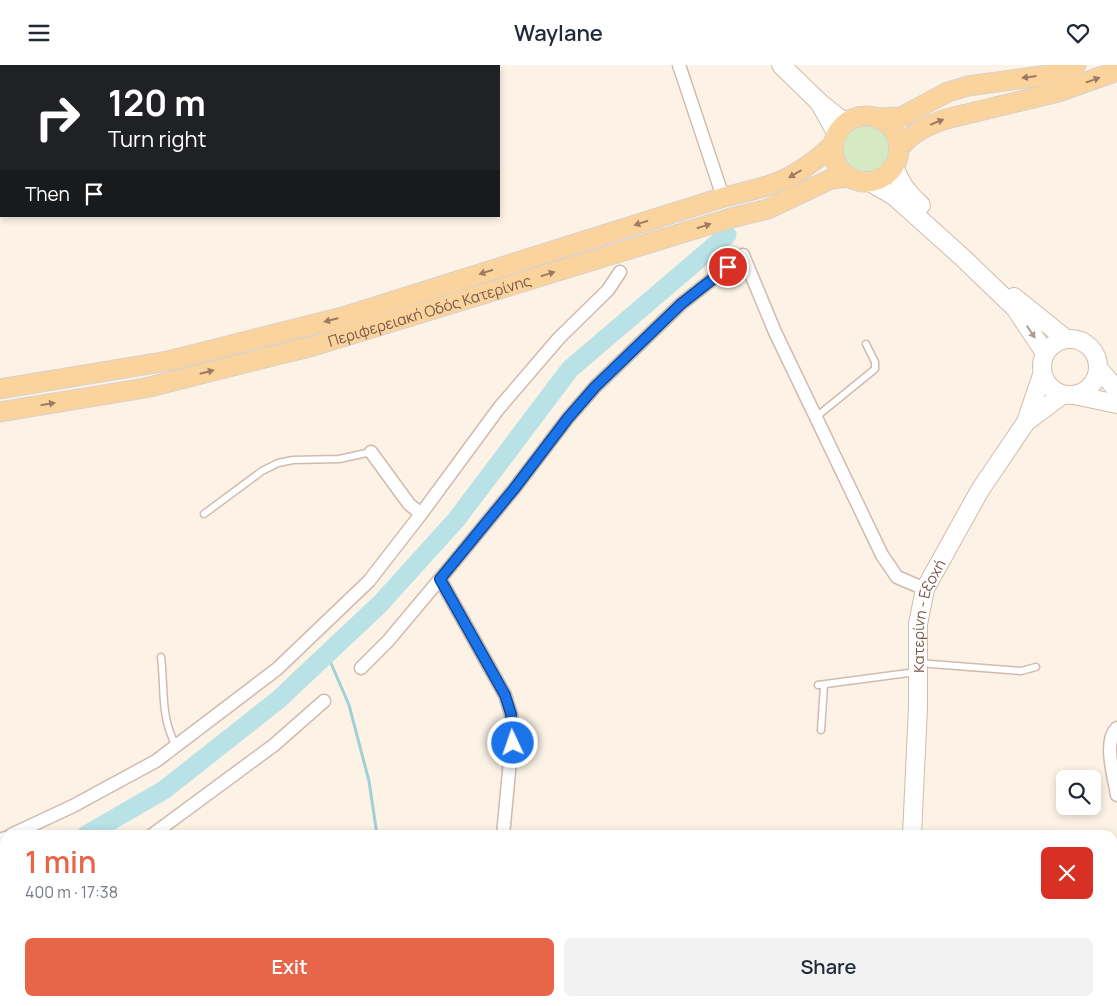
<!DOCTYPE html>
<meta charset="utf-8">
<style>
:root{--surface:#fff;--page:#f2f2f3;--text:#1f2937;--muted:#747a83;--accent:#e76549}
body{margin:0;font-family:Manrope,sans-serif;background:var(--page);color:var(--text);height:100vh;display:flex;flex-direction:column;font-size:19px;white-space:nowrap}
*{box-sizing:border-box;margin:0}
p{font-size:16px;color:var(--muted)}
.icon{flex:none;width:28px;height:28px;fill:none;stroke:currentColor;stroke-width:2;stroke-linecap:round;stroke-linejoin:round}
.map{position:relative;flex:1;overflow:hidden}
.details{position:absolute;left:0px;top:765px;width:1118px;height:176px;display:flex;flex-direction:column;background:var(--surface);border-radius:15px 15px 0 0;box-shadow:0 2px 8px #0003}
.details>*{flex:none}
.top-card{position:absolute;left:0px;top:0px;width:500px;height:152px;box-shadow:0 2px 8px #0003;background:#202124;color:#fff;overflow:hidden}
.tools{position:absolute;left:1056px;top:705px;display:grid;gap:10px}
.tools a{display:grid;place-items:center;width:45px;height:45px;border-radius:8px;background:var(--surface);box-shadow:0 2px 8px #0003;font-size:25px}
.pin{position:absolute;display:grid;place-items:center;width:42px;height:42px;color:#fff;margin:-21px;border:2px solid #fff;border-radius:50%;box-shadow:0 1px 5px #0007}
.me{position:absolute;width:55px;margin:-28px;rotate:357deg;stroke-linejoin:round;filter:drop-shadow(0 0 4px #0008)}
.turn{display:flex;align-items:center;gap:18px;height:105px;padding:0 25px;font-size:22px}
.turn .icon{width:65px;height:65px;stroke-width:2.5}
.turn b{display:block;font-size:35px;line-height:42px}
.then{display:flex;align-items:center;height:48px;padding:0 25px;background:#0003;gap:10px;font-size:19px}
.round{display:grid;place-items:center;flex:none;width:52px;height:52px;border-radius:8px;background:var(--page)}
.summary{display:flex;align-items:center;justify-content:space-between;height:85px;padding:0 25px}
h1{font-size:30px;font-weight:600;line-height:38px;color:var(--accent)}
.action{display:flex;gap:10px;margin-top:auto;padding:10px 25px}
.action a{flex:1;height:58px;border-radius:8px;background:var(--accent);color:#fff;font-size:20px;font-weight:600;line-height:58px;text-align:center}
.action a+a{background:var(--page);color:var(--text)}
header{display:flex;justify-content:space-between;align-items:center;height:65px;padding:0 25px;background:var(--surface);font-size:22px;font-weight:600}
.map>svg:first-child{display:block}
.green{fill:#d5eac3}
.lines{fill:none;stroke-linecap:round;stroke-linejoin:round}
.stream{stroke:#9fd2d8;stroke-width:3}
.river{stroke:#b9e2e6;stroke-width:19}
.service-casing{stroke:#d0bbae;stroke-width:9}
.minor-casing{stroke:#d0bbae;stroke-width:15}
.secondary-casing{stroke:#d3bbab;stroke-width:20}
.primary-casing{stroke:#d9d0cc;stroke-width:21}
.service{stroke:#fff;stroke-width:6}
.minor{stroke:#fff;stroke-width:12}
.secondary{stroke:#fff;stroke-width:18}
.primary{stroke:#fbd49d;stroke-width:19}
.oneway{fill:#9e7c63}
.oneway2{fill:#ad9a92}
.route-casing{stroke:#114b97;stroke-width:12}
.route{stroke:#1a73e8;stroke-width:9}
.labels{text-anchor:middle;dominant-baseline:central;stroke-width:4;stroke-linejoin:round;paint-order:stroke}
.street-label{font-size:15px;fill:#76574a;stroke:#fff6eb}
</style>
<header><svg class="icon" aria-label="menu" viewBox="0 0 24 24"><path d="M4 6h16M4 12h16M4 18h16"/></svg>Waylane<svg class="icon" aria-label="heart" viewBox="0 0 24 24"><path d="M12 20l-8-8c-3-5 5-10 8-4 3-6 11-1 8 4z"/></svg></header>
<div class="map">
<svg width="1117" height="941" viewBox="0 0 1117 941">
<rect width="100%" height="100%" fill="#fcf2e5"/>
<circle class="green" cx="866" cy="83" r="24"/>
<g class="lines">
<g class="stream">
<path d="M327,589l22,51 20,76 8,54"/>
<path d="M278,936l1,5"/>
</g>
<g class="river">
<path d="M86,770l78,-45 114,-90 102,-96 76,-84 114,-151 157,-134"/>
<path d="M0,815l5,-2"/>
</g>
<defs>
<g id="service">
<path d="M816,352l59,-48v-7l-9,-18"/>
<path d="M204,449l58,-43 16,-8 15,-3 46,-1 32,-7"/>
<path d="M161,592c4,33 -1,59 15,89"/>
<path d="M918,598l103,8 15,-4"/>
<path d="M818,620l98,-13"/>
<path d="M821,665l3,-45"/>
</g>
<g id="minor">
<path d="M679,0l42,126"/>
<path d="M334,1l2,-1"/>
<path d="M371,387l38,52 12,10"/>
<path d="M440,514l65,116 6,19 2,15 -10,106"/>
<path d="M361,603l27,-27 52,-62 74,-90 54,-71 27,-31 86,-83 62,-49 32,77 107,223 15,22 28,12"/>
<path d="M1117,663c-14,13 -3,48 0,67"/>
<path d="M11,770l62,-29 83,-45 121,-92 92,-88 52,-67 78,-106 60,-70 49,-48 12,-18"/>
<path d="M152,770l122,-90 50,-44"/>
<path d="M0,775l5,-2"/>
<path d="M0,853l5,-2"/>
<path d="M149,941l1,-5"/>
<path d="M502,941v-5"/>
</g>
<g id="secondary">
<path d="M781,0l38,37"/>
<path d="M837,69l-18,-32 20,16 8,4"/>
<path d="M894,101c5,16 14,28 27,39"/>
<path d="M868,116l26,15 69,62 52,50 30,45"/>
<path d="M1014,232l52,42"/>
<circle cx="1070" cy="302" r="28"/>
<path d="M1098,303l19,22"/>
<path d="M1074,330l43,9"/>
<path d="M1026,357l36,-27"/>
<path id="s1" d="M912,770l6,-128v-83l7,-35 55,-99 46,-68 16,-47"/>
<path d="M899,941l1,-5"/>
</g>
<g id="primary">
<circle cx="866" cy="84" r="33"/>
<path d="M877,53l24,-1 47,-25 20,-6 80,-11 28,-10"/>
<path d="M898,86c11,-18 29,-25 48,-32l112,-27 59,-21"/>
<path d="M0,324l168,-28 175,-44 381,-120c50,-11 71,-17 110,-53"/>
<path id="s2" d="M0,347l145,-24 168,-42 418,-128 37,-9 63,-30 19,-2"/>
</g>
</defs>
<use href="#service" class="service-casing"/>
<use href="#minor" class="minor-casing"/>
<use href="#secondary" class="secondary-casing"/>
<use href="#primary" class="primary-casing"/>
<use href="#service" class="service"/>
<use href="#minor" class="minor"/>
<use href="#secondary" class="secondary"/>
<use href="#primary" class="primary"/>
</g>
<defs><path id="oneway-solid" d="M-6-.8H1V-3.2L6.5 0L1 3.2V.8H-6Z" transform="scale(1.25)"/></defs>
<g class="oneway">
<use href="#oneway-solid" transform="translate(1029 12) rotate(173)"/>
<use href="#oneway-solid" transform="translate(1093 15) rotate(-19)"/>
<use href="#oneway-solid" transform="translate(937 57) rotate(-22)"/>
<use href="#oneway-solid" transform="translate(795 109) rotate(149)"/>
<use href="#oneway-solid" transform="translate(641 158) rotate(162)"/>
<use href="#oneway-solid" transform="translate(704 161) rotate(-17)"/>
<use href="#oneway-solid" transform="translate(486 207) rotate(162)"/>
<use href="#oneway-solid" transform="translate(548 209) rotate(-17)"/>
<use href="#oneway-solid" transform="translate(331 255) rotate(166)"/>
<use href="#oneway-solid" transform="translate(207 307) rotate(-14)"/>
<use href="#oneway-solid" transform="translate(48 339) rotate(-9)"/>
</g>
<use class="oneway2" href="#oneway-solid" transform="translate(1031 267) rotate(56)"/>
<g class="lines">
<defs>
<path id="route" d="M513,678l-2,-29 -6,-19 -65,-116 74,-90 54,-71 27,-31 86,-83 47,-37"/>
</defs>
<use href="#route" class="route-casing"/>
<use href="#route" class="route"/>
</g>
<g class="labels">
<g class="street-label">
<text stroke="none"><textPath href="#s2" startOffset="442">Περιφερειακή Οδός Κατερίνης</textPath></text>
<text stroke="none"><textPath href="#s1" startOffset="221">Κατερίνη - Εξοχή</textPath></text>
</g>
</g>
</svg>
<div class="tools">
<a><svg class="icon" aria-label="search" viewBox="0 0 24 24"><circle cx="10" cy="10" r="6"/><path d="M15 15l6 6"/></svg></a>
</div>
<div class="pin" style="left:728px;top:202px;background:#d93025"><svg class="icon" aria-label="arrive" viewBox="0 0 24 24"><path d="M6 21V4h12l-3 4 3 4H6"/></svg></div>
<svg class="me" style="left:513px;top:678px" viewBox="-20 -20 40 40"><circle r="17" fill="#1a73e8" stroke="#fff" stroke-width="3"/><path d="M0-11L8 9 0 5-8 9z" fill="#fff"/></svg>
<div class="top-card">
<div class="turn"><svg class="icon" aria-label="right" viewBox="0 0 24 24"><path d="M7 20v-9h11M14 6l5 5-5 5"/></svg><div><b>120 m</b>Turn right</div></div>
<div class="then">Then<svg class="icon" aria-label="arrive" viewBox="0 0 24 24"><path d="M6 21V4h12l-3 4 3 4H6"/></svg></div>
</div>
<section class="details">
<div class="summary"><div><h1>1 min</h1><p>400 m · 17:38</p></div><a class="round" style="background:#d93025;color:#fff"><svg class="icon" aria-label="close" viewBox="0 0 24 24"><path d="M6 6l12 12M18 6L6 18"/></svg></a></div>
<div class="action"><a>Exit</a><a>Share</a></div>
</section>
</div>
